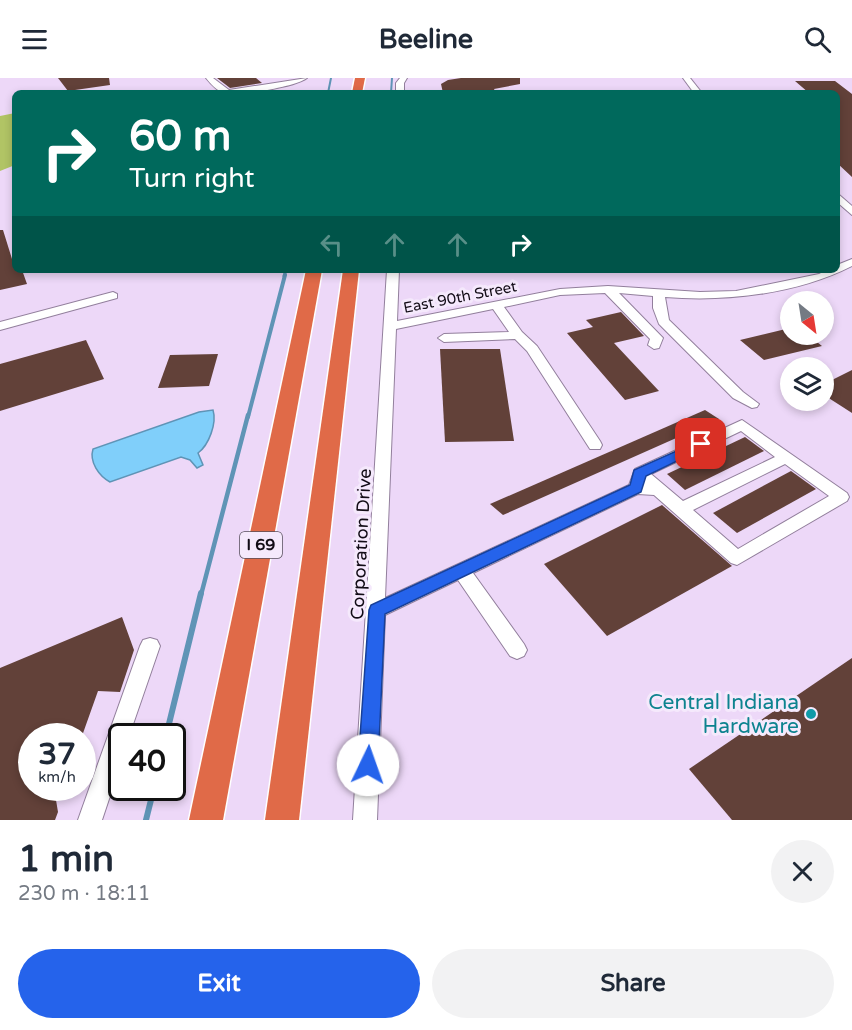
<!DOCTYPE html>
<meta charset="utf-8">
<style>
:root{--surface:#fff;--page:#f2f2f3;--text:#1f2937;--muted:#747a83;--accent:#2563eb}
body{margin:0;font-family:"Varela Round",sans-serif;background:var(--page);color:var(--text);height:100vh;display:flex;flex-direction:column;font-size:22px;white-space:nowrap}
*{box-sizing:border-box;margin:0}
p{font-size:20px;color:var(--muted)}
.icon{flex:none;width:33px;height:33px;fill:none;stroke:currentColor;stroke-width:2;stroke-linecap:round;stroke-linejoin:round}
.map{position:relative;height:742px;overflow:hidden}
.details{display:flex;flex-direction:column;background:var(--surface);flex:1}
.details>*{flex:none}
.banner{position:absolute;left:12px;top:12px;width:828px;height:183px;border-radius:9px;box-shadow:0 3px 9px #0003;background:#00695c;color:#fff;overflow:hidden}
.needle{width:39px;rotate:150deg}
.controls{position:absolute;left:780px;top:213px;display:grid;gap:12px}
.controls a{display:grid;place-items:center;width:54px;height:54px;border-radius:50%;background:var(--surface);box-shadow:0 3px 9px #0003;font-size:30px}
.speed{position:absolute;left:18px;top:645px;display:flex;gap:12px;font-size:30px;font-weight:700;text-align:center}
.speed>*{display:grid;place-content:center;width:78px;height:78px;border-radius:50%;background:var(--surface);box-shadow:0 3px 9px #0003;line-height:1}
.speed small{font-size:15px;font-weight:400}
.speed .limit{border:3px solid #111;border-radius:9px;background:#fff;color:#111}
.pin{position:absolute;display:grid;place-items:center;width:51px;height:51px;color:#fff;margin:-26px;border-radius:12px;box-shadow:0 3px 9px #0006}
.me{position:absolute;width:66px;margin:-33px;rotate:3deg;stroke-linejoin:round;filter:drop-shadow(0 0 4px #0008)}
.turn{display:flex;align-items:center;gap:21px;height:126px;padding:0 18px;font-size:27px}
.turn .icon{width:78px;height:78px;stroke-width:2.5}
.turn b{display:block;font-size:42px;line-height:51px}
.lanes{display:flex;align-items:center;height:57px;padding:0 18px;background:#0003;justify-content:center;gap:30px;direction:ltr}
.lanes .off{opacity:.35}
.round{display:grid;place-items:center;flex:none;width:63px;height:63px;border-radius:32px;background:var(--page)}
.headline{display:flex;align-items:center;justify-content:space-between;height:102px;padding:0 18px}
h1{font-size:36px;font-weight:700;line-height:45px}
.primary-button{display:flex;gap:12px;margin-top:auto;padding:12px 18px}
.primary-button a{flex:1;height:69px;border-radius:36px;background:var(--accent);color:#fff;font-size:24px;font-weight:700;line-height:69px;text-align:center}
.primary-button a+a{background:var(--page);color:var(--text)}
header{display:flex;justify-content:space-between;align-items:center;height:78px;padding:0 18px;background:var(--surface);font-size:27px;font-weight:700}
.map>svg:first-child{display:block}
.green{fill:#b1c465}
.water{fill:#80cffa;stroke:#5f94b6;stroke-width:1.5}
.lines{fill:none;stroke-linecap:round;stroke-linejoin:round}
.stream-far4{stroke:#5f94b6;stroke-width:2}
.stream-far3{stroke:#5f94b6;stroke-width:3}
.stream-far2{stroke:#5f94b6;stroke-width:4}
.stream-far1{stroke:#5f94b6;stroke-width:4.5}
.stream{stroke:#5f94b6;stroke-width:6}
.building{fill:#624139}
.minor-casing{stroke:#927f9c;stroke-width:2}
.highway-casing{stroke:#fff;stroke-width:3}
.minor{fill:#fff;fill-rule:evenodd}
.highway{fill:#e06a48;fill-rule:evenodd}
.route{fill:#2563eb;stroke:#184099;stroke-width:1.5}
.culture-dot{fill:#0f9aa8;stroke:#f5e9fc;stroke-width:2}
.labels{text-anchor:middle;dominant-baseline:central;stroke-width:6;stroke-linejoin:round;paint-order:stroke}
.far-street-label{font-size:15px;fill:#120c16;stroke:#f5e9fc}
.shield{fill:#f5e9fc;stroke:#564e5b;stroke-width:1.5}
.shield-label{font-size:16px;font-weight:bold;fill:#120c16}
.street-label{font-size:18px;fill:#120c16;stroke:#f5e9fc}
.near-culture-label{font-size:21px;fill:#0d838f;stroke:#f5e9fc;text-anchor:end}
</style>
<header><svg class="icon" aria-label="menu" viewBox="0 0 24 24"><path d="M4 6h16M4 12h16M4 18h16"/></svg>Beeline<svg class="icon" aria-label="search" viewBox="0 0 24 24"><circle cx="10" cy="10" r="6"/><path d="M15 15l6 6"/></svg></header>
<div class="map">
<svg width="852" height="742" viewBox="0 0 852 742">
<rect width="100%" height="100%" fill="#edd8f8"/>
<path class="green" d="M15,35v52l-15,6v-55z"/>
<path class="water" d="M213,332c4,13 -4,35 -15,43l5,12 -6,3 -7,-8 -9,-3 -71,25c-11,-6 -21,-20 -17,-33l106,-37z"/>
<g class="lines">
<g class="stream-far4">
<path d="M328,15l3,-15"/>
<path d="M391,15l1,-15"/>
</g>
<path class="stream-far3" d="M284,198l2,-6"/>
<path class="stream-far2" d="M248,339l37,-142"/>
<path class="stream-far1" d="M201,517l47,-180"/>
<g class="stream">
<path d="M166,658l35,-143"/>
<path d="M146,742l8,-32"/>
</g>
</g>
<g class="building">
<path d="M58,0h51l1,7 -42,6z"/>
<path d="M217,0h39l6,5 -32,5z"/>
<path d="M461,0h59v6l-26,5 2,4h-53l-2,-9 7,-4z"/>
<path d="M795,3h40l17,13v83l-15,-14v-70h-28z"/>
<path d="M0,152h3l9,29 3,-1v12h7l5,14 -27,6z"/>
<path d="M621,234l23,24 -30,7 45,48 -34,9 -58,-67 26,-6 -7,-7z"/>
<path d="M790,250v6h17l15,12 -58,14 -24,-20z"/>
<path d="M86,262l18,39 -104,32v-47z"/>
<path d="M440,271h60l14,92 -69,1z"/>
<path d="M218,276l-9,32 -51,2 12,-33z"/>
<path d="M852,292v43l-28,-18v-11z"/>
<path d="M705,332l14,9 -216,96 -13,-11z"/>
<path d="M745,359l19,14 -79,39 -18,-16z"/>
<path d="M791,393l25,18 -79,44 -24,-20z"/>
<path d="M662,427l70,61 -125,70 -63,-72z"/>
<path d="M122,539l12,33 -14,42 -22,-1 -16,45h-50v52h22l4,24 -3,8h-55v-152z"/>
<path d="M852,580v162h-120l-43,-51z"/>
</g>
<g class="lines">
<defs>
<g id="minor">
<path d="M206,0h7l16,12 78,-12c-12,9 -67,18 -83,15 -7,-2 -14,-10 -18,-15z"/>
<path d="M400,0h7l-3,5v10h-8v-10z"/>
<path d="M683,0h7l12,15h-8z"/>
<path d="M837,115l15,13v9l-15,-13z"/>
<path d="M852,181v7c-55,28 -126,36 -187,31l4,23 74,72 16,12 -2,3 -5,1 -19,-10 -74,-74 -6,-16v-12l-34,-3 44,45 -4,10 -5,1 -6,-4 2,-6 -45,-46 -45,2 -56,12 18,25 15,14 63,95 2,4 -2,4h-10l-63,-98 -12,-12 -71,3 -6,-4 6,-4 65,-2 -16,-23 -97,20 -11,269 244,-113 6,-16 107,-49 105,73 2,4 -2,4 -110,64 -6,-2 -77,-68 -16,-1 -165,79 51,71 3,6 -3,6 -7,3 -7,-3 -52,-76 -73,35 -8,205h-24l34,-550h12l-2,51 163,-32 48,-3 92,6 36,-1 83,-17 8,-4h10v-5zM741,353l34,26 -92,44 -32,-27zM785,386l44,32 -91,53 -45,-39z"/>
<path d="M113,214l4,2v4l-117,32v-8z"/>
<path d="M150,560l7,2 3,6 -31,90h-7v24l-20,60h-24l62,-174 3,-6z"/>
</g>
<g id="highway">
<path d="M355,0h10l-3,15h-10z"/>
<path d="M306,192h16l-99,550h-34z"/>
<path d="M343,192h16l-60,550h-34z"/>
</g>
</defs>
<use href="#minor" class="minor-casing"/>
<use href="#highway" class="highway-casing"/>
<use href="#minor" class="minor"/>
<use href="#highway" class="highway"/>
</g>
<path class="route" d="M701,362l5,1 2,3 -2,3 -60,29 -5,16 -256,122 -7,151 -3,7 -7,3 -7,-3 -3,-7 11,-155 2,-5 259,-120 4,-15z"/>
<circle class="culture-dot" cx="811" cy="636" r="6"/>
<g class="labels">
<g class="far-street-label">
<text transform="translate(460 219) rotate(-11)">East 90th Street</text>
</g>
<rect class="shield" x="240" y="454" width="42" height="26" rx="4.5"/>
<g class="shield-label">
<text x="261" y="467">I 69</text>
</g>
<g class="street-label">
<text transform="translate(361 466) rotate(-87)">Corporation Drive</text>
</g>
<g class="near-culture-label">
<text x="799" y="624">Central Indiana<tspan x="799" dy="24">Hardware</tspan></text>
</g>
</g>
</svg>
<div class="controls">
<a><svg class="needle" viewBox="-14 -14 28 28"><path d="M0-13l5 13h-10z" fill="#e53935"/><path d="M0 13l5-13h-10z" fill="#747a83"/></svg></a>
<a><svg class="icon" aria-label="layers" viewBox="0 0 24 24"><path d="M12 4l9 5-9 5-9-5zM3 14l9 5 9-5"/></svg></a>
</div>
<div class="speed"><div>37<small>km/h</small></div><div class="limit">40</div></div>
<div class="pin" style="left:701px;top:366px;background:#d93025"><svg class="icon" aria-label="arrive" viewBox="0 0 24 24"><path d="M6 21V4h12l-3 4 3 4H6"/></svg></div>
<svg class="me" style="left:368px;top:687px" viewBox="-20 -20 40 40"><circle r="19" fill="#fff"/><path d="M0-13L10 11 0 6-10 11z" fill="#2563eb"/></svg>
<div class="banner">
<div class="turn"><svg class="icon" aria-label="right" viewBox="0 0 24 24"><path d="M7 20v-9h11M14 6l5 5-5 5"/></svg><div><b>60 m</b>Turn right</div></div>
<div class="lanes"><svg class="icon off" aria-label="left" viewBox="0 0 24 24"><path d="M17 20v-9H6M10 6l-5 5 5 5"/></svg><svg class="icon off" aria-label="ahead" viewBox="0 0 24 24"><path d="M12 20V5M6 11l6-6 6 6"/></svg><svg class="icon off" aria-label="ahead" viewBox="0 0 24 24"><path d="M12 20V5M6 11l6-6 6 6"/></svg><svg class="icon" aria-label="right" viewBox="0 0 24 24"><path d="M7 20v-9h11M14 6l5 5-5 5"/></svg></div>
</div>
</div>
<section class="details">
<div class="headline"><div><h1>1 min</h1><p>230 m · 18:11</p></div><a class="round"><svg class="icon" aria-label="close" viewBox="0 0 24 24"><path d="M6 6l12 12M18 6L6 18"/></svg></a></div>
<div class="primary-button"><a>Exit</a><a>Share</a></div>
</section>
